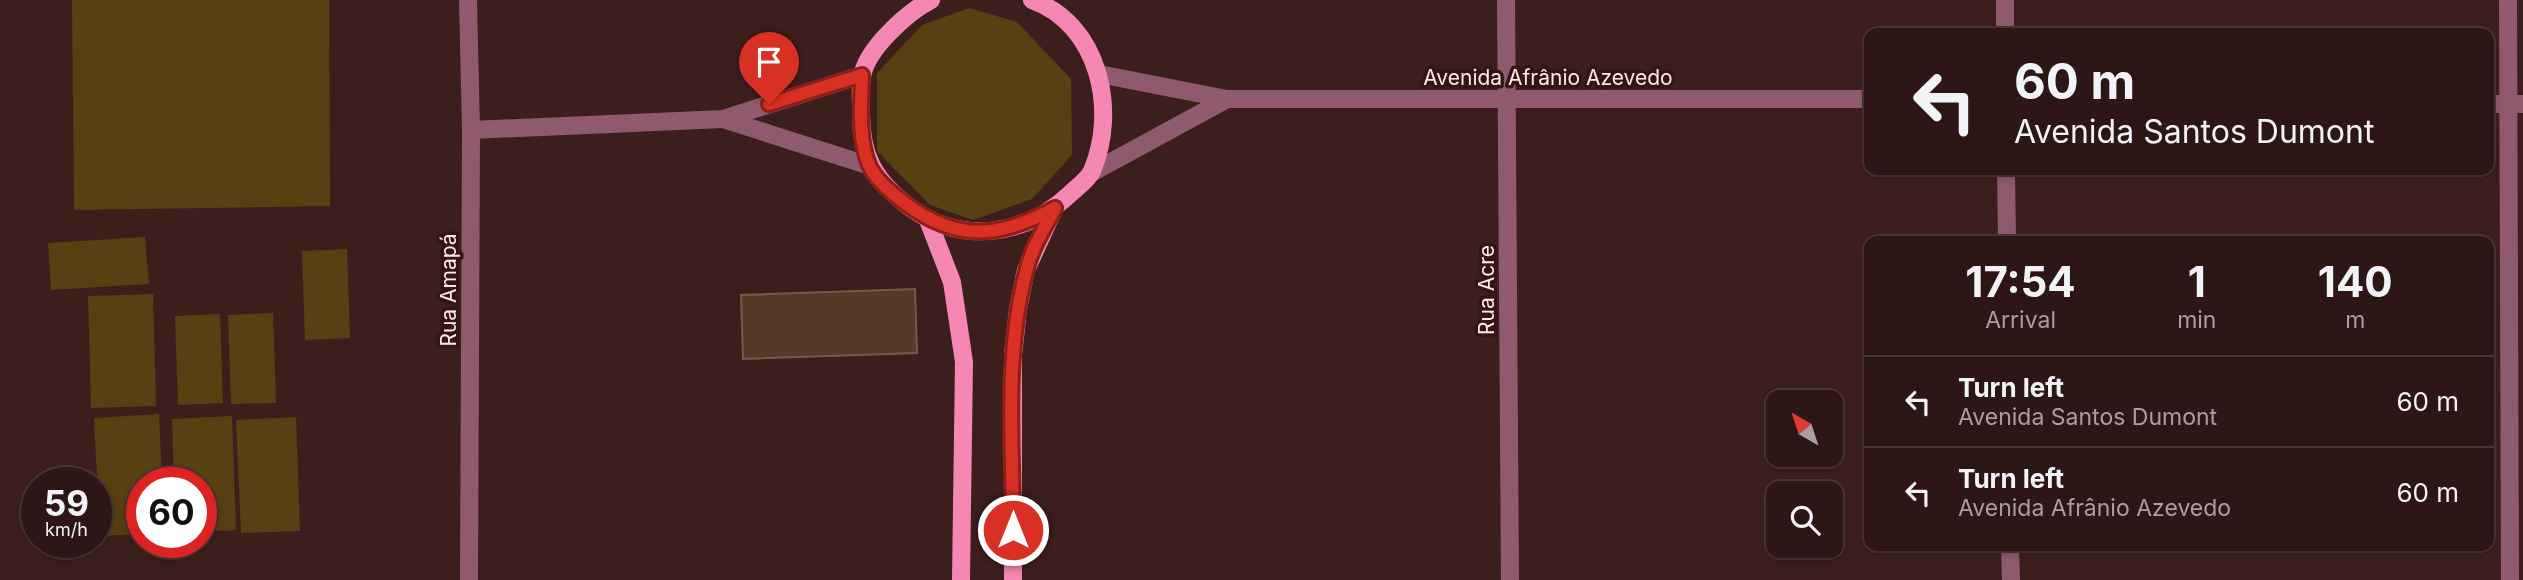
<!DOCTYPE html>
<meta charset="utf-8">
<style>
:root{--surface:#2d1716;--page:#35201f;--text:#f1f3f6;--muted:#a79fa1;--line:#483635}
body{margin:0;font-family:Inter,sans-serif;background:var(--page);color:var(--text);height:100vh;display:flex;flex-direction:column;font-size:26px;white-space:nowrap}
*{box-sizing:border-box;margin:0}
p{font-size:23px;color:var(--muted)}
.icon{flex:none;width:38px;height:38px;fill:none;stroke:currentColor;stroke-width:2;stroke-linecap:round;stroke-linejoin:round}
.map{position:relative;flex:1;overflow:hidden}
.side{position:absolute;left:1864px;top:236px;width:630px;height:315px;display:flex;flex-direction:column;background:var(--surface);border-radius:14px;box-shadow:0 4px 10px #0003,0 0 0 2px var(--line)}
.side>*{flex:none}
.top-card{position:absolute;left:1864px;top:28px;width:630px;height:147px;border-radius:14px;box-shadow:0 4px 10px #0003,0 0 0 2px var(--line);background:#2d1716;color:var(--text);overflow:hidden}
.needle{width:46px;rotate:321deg}
.fabs{position:absolute;left:1766px;top:390px;display:grid;gap:14px}
.fabs a{display:grid;place-items:center;width:77px;height:77px;border-radius:14px;background:var(--surface);box-shadow:0 4px 10px #0003,0 0 0 2px var(--line);font-size:35px}
.speed{position:absolute;left:21px;top:467px;display:flex;gap:14px;font-size:35px;font-weight:700;text-align:center}
.speed>*{display:grid;place-content:center;width:91px;height:91px;border-radius:50%;background:var(--surface);box-shadow:0 4px 10px #0003,0 0 0 2px var(--line);line-height:1}
.speed small{font-size:18px;font-weight:400}
.speed .limit{border:10px solid #d22;background:#fff;color:#111}
.pin{position:absolute;display:grid;place-items:center;width:60px;height:60px;color:#fff;margin:-72px -30px;border-radius:50% 50% 50% 0;rotate:-45deg;box-shadow:0 0 7px #0007}
.pin .icon{rotate:45deg}
.me{position:absolute;width:77px;margin:-38px;rotate:0deg;stroke-linejoin:round;filter:drop-shadow(0 0 5px #0008)}
.turn{display:flex;align-items:center;gap:24px;height:147px;padding:0 35px;font-size:32px}
.turn .icon{width:91px;height:91px;stroke-width:2.5}
.turn b{display:block;font-size:49px;line-height:60px}
.eta{display:flex;justify-content:space-evenly;align-items:center;height:119px;text-align:center}
.eta b{font-size:42px;font-weight:700;line-height:49px}
ul{padding:0;list-style:none}
li{display:flex;align-items:center;gap:21px;height:91px;padding:0 35px;border-top:2px solid var(--line)}
li div{flex:1}
li b{display:block;font-size:26px}
li em{font-style:normal}
.map>svg:first-child{display:block}
.green{fill:#574011}
.building{fill:#553a2a;stroke:#765a48;stroke-width:2}
.lines{fill:none;stroke-linecap:round;stroke-linejoin:round}
.minor{stroke:#8f5a6e;stroke-width:18}
.tertiary{stroke:#8f5a6e;stroke-width:18}
.primary{stroke:#f487b3;stroke-width:18}
.route-casing{stroke:#8d1f18;stroke-width:18}
.route{stroke:#d93025;stroke-width:12}
.labels{text-anchor:middle;dominant-baseline:central;stroke-width:7;stroke-linejoin:round;paint-order:stroke}
.street-label{font-size:21px;fill:#fce8e6;stroke:#321514}
</style>
<div class="map">
<svg width="2523" height="580" viewBox="0 0 2523 580">
<rect width="100%" height="100%" fill="#3c1f1d"/>
<g class="green">
<path d="M72,0h257l1,206 -256,4z"/>
<path d="M969,8l48,14 54,57 1,76 -40,44 -59,21 -43,-15 -53,-54v-78l45,-48z"/>
<path d="M145,237l4,47 -98,6 -3,-47z"/>
<path d="M347,249l3,89 -45,2 -3,-89z"/>
<path d="M153,294l3,112 -65,2 -3,-112z"/>
<path d="M273,313l3,90 -45,1 -3,-89z"/>
<path d="M220,314l3,89 -45,2 -3,-89z"/>
<path d="M159,414l3,69h-20v51l-42,2 -6,-118z"/>
<path d="M232,416l4,114 -35,2v-49h-27l-2,-64z"/>
<path d="M296,417l4,114 -59,2 -5,-113z"/>
</g>
<path class="building" d="M915,289l2,64 -174,6 -2,-64z"/>
<g class="lines">
<g class="minor">
<path d="M468,0l3,130 -2,450"/>
<path d="M1506,0l4,580"/>
<path d="M2005,0v33"/>
<path d="M2508,0l2,580"/>
<path d="M723,119l147,47"/>
<path d="M471,130l252,-11 139,-44"/>
<path d="M2006,170l1,72"/>
<path d="M2010,546l1,34"/>
</g>
<g class="tertiary">
<path d="M1099,74l128,25h642"/>
<path d="M2488,104h35"/>
<path d="M1091,173l136,-74"/>
</g>
<g class="primary">
<path d="M931,0c-23,12 -65,49 -69,77 -2,10 -1,22 -1,32 -1,46 13,72 50,99 51,37 114,28 159,-14 7,-7 18,-14 22,-23 26,-61 7,-147 -60,-171"/>
<path d="M928,220l24,62 12,80 -3,218"/>
<path d="M1013,580v-225l5,-46 8,-39 28,-61"/>
</g>
</g>
<g class="lines">
<defs>
<path id="route" d="M769,104l93,-29c-1,29 -4,63 7,90 6,14 25,30 37,39 51,38 94,34 149,4 -11,21 -24,41 -29,64 -22,83 -13,173 -13,258"/>
</defs>
<use href="#route" class="route-casing"/>
<use href="#route" class="route"/>
</g>
<g class="labels">
<g class="street-label">
<text x="1548" y="77">Avenida Afrânio Azevedo</text>
<text transform="translate(448 290) rotate(-90)">Rua Amapá</text>
<text transform="translate(1486 290) rotate(-90)">Rua Acre</text>
</g>
</g>
</svg>
<div class="fabs">
<a><svg class="needle" viewBox="-14 -14 28 28"><path d="M0-13l5 13h-10z" fill="#e53935"/><path d="M0 13l5-13h-10z" fill="#a79fa1"/></svg></a>
<a><svg class="icon" aria-label="search" viewBox="0 0 24 24"><circle cx="10" cy="10" r="6"/><path d="M15 15l6 6"/></svg></a>
</div>
<div class="speed"><div>59<small>km/h</small></div><div class="limit">60</div></div>
<div class="pin" style="left:769px;top:104px;background:#d93025"><svg class="icon" aria-label="arrive" viewBox="0 0 24 24"><path d="M6 21V4h12l-3 4 3 4H6"/></svg></div>
<svg class="me" style="left:1013px;top:530px" viewBox="-20 -20 40 40"><circle r="17" fill="#d93025" stroke="#fff" stroke-width="3"/><path d="M0-11L8 9 0 5-8 9z" fill="#fff"/></svg>
<div class="top-card">
<div class="turn"><svg class="icon" aria-label="left" viewBox="0 0 24 24"><path d="M17 20v-9H6M10 6l-5 5 5 5"/></svg><div><b>60 m</b>Avenida Santos Dumont</div></div>
</div>
<section class="side">
<div class="eta">
<div><b>17:54</b><p>Arrival</p></div>
<div><b>1</b><p>min</p></div>
<div><b>140</b><p>m</p></div>
</div>
<ul>
<li><svg class="icon" aria-label="left" viewBox="0 0 24 24"><path d="M17 20v-9H6M10 6l-5 5 5 5"/></svg><div><b>Turn left</b><p>Avenida Santos Dumont</p></div><em>60 m</em></li>
<li><svg class="icon" aria-label="left" viewBox="0 0 24 24"><path d="M17 20v-9H6M10 6l-5 5 5 5"/></svg><div><b>Turn left</b><p>Avenida Afrânio Azevedo</p></div><em>60 m</em></li>
</ul>
</section>
</div>
